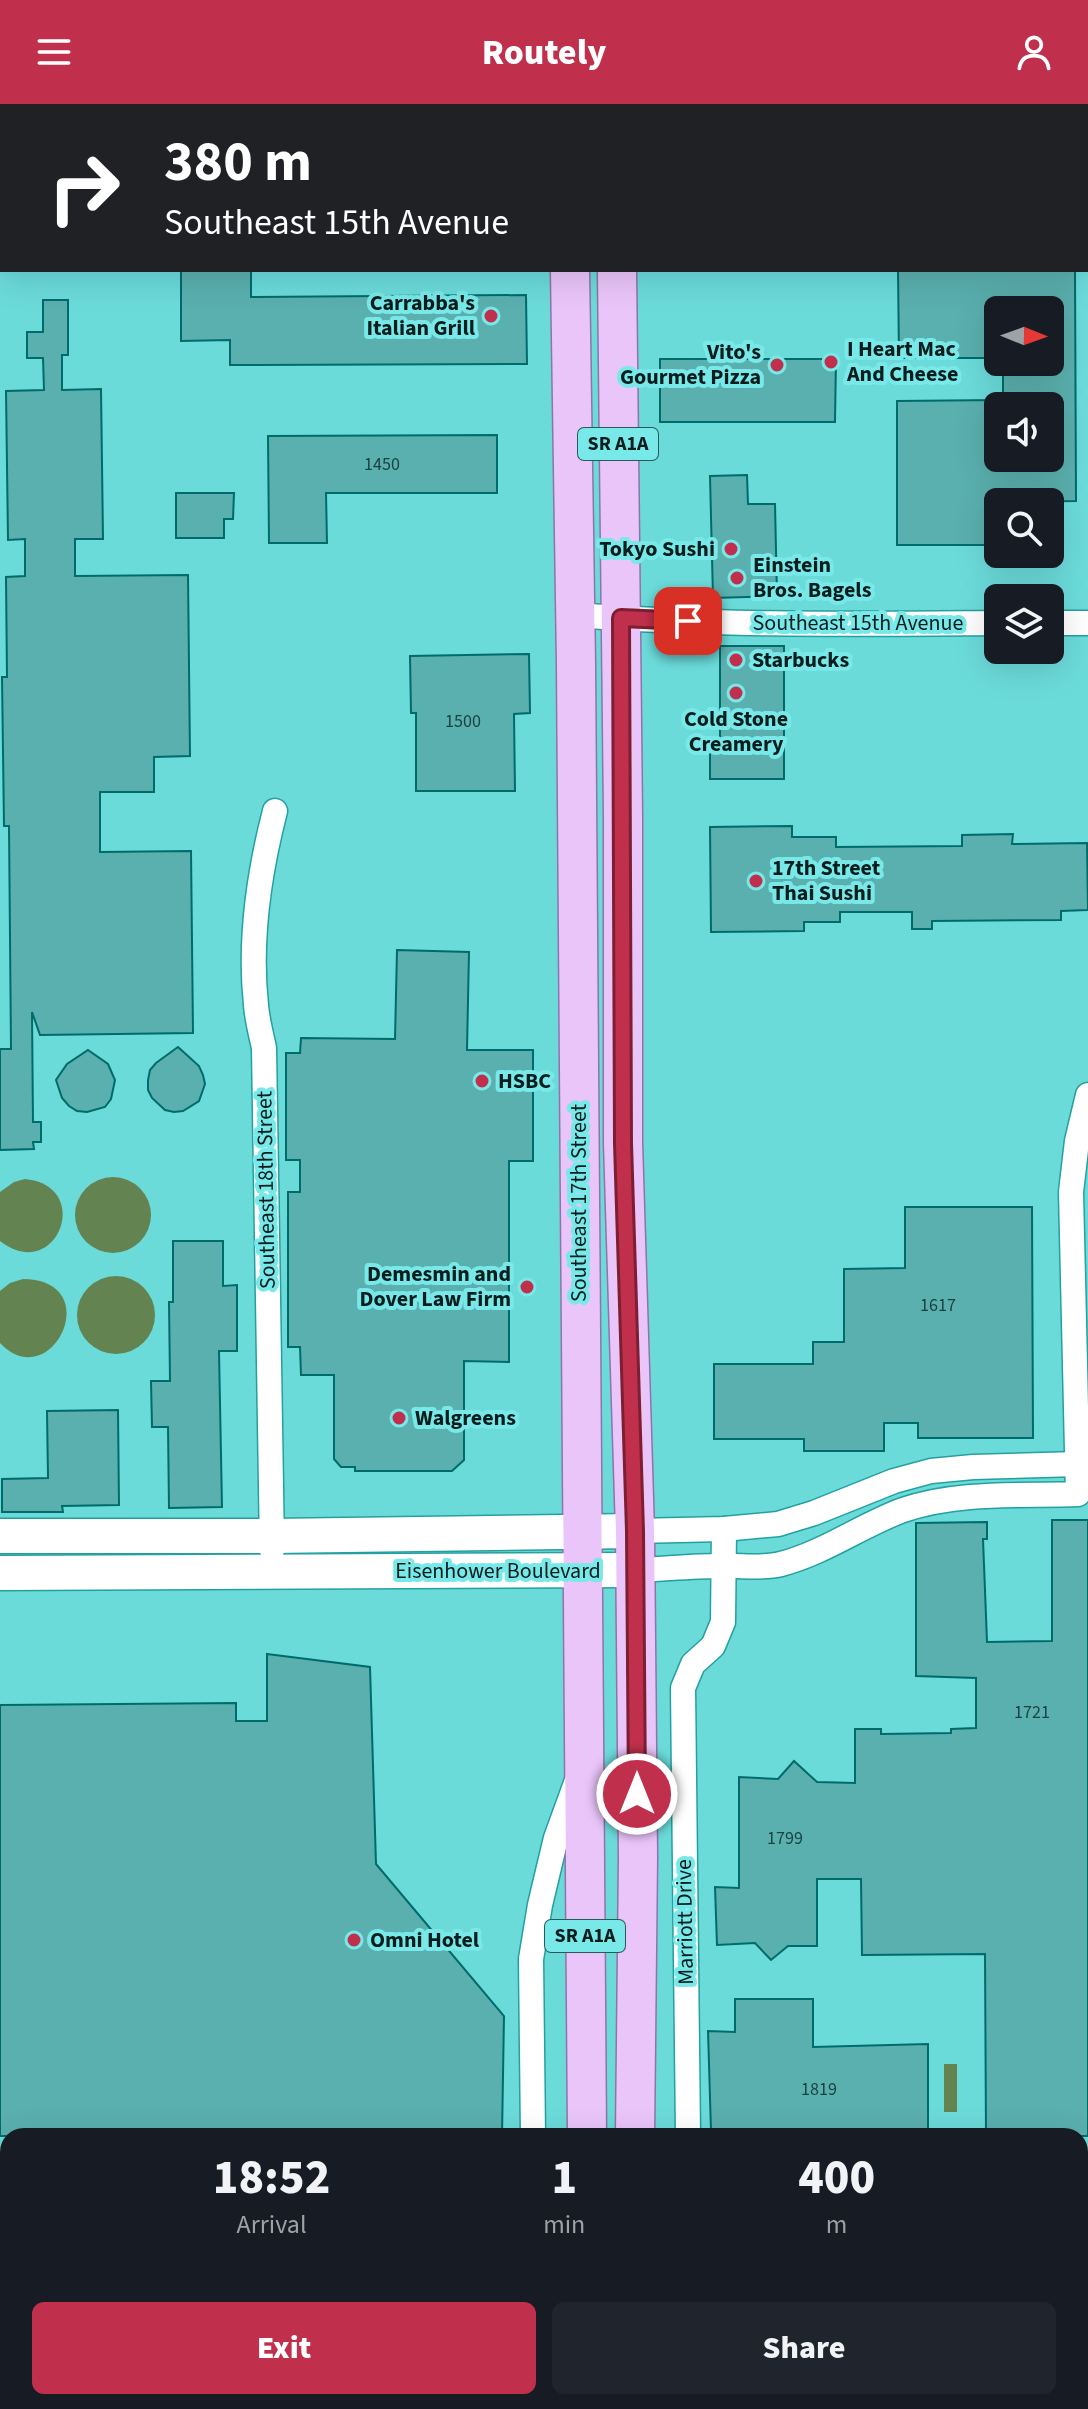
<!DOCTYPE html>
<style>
:root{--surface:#171b24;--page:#20242c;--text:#f1f3f6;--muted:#9ea1a6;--accent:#c0304c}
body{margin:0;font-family:"Source Sans 3",sans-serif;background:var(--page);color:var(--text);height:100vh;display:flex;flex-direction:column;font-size:30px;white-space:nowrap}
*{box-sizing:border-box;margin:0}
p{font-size:26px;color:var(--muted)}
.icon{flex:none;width:44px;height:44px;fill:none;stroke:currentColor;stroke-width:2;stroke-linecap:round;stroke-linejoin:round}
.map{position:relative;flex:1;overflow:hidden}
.details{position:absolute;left:0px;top:2024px;width:1088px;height:282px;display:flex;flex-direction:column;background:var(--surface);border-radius:24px 24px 0 0;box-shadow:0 8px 32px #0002}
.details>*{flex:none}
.guide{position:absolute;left:0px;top:0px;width:1088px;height:168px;box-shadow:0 8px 32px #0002;background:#202124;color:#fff;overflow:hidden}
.needle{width:52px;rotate:91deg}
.controls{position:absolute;left:984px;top:192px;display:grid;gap:16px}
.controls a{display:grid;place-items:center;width:80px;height:80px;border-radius:12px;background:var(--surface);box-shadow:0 8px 32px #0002;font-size:40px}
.pin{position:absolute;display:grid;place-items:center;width:68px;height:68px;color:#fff;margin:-34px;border-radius:16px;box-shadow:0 4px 12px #0006}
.me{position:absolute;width:88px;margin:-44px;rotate:0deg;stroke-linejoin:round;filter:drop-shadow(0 0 6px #0008)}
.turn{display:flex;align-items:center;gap:28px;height:168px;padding:0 32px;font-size:36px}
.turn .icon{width:104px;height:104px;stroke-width:2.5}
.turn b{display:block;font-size:56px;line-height:68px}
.eta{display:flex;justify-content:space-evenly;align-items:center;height:136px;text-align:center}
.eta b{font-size:48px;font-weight:800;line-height:56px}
.button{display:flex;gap:16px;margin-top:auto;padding:16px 32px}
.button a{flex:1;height:92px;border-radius:12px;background:var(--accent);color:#fff;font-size:32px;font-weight:800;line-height:92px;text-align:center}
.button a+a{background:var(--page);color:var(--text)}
header{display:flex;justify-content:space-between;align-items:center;height:104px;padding:0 32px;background:var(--accent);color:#fff;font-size:36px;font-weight:800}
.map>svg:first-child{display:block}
.water{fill:#638350}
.building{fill:#5ab0af;stroke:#006b6b;stroke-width:2}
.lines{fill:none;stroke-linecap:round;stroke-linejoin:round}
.street-casing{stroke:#23a0a0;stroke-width:27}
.secondary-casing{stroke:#23a0a0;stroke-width:37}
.primary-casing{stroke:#9172ab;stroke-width:41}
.street{stroke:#fff;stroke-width:24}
.secondary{stroke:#fff;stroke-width:34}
.primary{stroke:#eac5fa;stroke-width:38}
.route-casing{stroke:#7d1f31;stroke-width:20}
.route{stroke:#c0304c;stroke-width:14}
.poi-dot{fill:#c0304c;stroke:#79e8e8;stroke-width:3}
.labels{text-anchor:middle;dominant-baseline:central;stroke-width:8;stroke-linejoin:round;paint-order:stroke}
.number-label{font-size:18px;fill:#1a4242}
.shield{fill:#79e8e8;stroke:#285a5a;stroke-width:2}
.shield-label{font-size:20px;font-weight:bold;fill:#051d1d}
.poi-label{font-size:22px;font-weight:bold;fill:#051d1d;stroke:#79e8e8;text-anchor:start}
.street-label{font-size:22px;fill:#051d1d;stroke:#79e8e8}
</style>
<header><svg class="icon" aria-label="menu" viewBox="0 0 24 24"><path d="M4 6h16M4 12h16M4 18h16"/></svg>Routely<svg class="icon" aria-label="person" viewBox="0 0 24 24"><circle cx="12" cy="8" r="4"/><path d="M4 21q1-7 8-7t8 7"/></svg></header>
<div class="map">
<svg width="1088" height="2305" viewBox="0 0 1088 2305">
<rect width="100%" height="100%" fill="#6bdbda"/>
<g class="water">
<circle cx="113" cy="1111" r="38"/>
<path d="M25,1075c70,7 31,106 -25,62v-49l14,-10z"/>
<circle cx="116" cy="1211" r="39"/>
<path d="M23,1175c85,1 28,118 -23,64v-52l10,-8z"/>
<rect x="944" y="1960" width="13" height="48"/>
<rect x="907" y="2298" width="160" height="7"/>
</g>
<g class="building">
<path d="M181,166h70v27l275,-2 1,69 -297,1v-25l-49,1z"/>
<path d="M898,166h177l1,231 -78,1v43h-101v-144l101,-1v58h52v-52h-47v-44h47v-52h-52v48h-99z"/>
<path d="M43,196h25v55h-6v35l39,-1 2,150h-28v37l113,-1 2,181 -36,1v35h-54v60l91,-1 2,182 -153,2 -8,-23 1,110h8v20h-8l1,7 -34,1v-101h11l-2,-223h-5l-2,-149h5l-1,-100 19,-1v-37l-17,1 -2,-149 38,-1 -1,-32h-16v-26h16z"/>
<path d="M660,255h176l-1,63h-175z"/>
<path d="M497,331v58h-171l1,50h-58l-1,-107z"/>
<path d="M747,371l1,29h27l2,92 -64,2 -3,-122z"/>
<path d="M176,389h58l-1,26h-9v19h-48z"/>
<path d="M720,542h64v133h-74v-28h10z"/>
<path d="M529,550l1,59 -16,1 1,77h-99v-78h-5l-1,-57z"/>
<path d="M792,722v11h44v10l126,-1v-11l51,-1 -1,10 75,-1 1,67 -27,1v9l-129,1v8h-20v-17h-72v10h-36v9l-93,1 -1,-105z"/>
<path d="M397,846l72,2 -2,98h66v111h-24v201l-45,-1v99l-12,11h-97v-4h-14l-7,-8v-84h-33l-1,-28h-12v-155h12v-32h-14v-107h14l1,-15 94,1z"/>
<path d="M178,943l21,19 4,9 2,9 -6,17 -16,10 -9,1 -9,-2 -13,-12 -4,-8v-10l2,-10 6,-7z"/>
<path d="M88,946l20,14 7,16 -4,19 -6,8 -18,5 -10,-1 -8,-5 -7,-8 -6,-18 11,-16z"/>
<path d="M905,1103h127l1,231h-115v-15h-34v28h-80v-12h-90v-75h99v-22h31v-73l61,-1z"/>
<path d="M173,1137h50v45l14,-1v66h-18l3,156 -53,1 -1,-81h-16l-1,-46h19l-1,-79h4z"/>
<path d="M118,1306l1,95 -57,1 1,6h-61v-33l46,-1 -1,-67z"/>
<path d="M1052,1416h36v616h-102l-1,-182 -123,1 -1,-76h-44v67h-29l-17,14 -16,-17 -38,2 -2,-58 24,1v-111l39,2 16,-18 23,21 38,1v-54h26v5l70,-1v-4l25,-1v-50l-60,-2v-153l71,-1v17h-4l4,103 65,-1z"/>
<path d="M267,1550l103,13 6,197 128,152 -2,120h-502v-431l236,-2v18h31z"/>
<path d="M735,1895h78v48l115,-3v92h-197v-6l-20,1 -3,-100 27,1z"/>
</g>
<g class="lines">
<defs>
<g id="street">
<path d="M575,511c141,11 282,9 423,8"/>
<path d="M1050,519h38"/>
<path d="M635,1427l89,-2 54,-5 36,-11 80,-32 37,-10 42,-4 105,-3"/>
<path d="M272,1446l-8,-502c-3,-14 -7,-29 -8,-43 -7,-64 3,-132 19,-194"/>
<path d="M635,1466c29,-1 57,-4 86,-4 20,-1 39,3 60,-2 43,-11 81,-39 122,-54 55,-19 119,-14 175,-16l-7,-302 6,-51 11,-46"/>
<path d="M533,2032l-2,-177 9,-54 16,-67 20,-55"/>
<path d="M688,2032l-5,-448 10,-24 20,-18 10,-24 1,-93"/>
<path d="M1080,2135l8,1"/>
<path d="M537,2298l1,7"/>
<path d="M688,2305v-7"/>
</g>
<g id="secondary">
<path d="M0,1432h272l363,-5"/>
<path d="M0,1469l635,-3"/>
</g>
<g id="primary">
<path d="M568,0v2"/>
<path d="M608,0l1,2"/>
<path d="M570,166l6,394 11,1472"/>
<path d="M617,166l6,546v327l12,388 3,326 -3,279"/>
<path d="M587,2298v7"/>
<path d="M637,2298l1,7"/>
</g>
</defs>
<use href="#street" class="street-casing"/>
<use href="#secondary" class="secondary-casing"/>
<use href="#primary" class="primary-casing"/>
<use href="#street" class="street"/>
<use href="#secondary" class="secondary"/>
<use href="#primary" class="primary"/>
</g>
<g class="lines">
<defs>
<path id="route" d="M637,1690l-2,-263 -12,-388 -2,-525 67,3"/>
</defs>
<use href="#route" class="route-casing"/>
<use href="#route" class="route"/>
</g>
<g class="poi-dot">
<circle cx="491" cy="212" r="8"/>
<circle cx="831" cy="258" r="8"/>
<circle cx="777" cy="261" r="8"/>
<circle cx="731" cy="445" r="8"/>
<circle cx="737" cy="474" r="8"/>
<circle cx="736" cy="556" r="8"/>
<circle cx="736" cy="589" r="8"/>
<circle cx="756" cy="777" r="8"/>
<circle cx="482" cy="977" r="8"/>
<circle cx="527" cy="1183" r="8"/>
<circle cx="399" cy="1314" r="8"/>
<circle cx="354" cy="1836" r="8"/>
</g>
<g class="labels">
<g class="number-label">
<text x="382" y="360">1450</text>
<text x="463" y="617">1500</text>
<text x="938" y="1201">1617</text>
<text x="1032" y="1608">1721</text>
<text x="785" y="1734">1799</text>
<text x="819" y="1985">1819</text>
</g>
<g class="shield">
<rect x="578" y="324" width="80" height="32" rx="6"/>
<rect x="545" y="1816" width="80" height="32" rx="6"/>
</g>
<g class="shield-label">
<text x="618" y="340">SR A1A</text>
<text x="585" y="1832">SR A1A</text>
</g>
<g class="poi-label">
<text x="475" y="199" text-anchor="end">Carrabba's<tspan x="475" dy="25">Italian Grill</tspan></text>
<text x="847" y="245">I Heart Mac<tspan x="847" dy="25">And Cheese</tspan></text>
<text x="761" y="248" text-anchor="end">Vito's<tspan x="761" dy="25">Gourmet Pizza</tspan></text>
<text x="715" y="445" text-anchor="end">Tokyo Sushi</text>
<text x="753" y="461">Einstein<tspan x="753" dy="25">Bros. Bagels</tspan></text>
<text x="752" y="556">Starbucks</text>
<text x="736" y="615" text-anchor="middle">Cold Stone<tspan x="736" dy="25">Creamery</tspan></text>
<text x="772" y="764">17th Street<tspan x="772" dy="25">Thai Sushi</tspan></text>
<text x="498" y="977">HSBC</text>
<text x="511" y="1170" text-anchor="end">Demesmin and<tspan x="511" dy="25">Dover Law Firm</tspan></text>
<text x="415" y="1314">Walgreens</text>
<text x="370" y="1836">Omni Hotel</text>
</g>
<g class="street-label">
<text x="858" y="519">Southeast 15th Avenue</text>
<text transform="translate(266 1086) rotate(-91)">Southeast 18th Street</text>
<text transform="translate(579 1099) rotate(-90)">Southeast 17th Street</text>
<text x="498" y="1467">Eisenhower Boulevard</text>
<text transform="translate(685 1818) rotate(-91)">Marriott Drive</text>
</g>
</g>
</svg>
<div class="controls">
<a><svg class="needle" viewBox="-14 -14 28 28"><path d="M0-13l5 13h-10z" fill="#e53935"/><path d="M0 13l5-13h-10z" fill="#9ea1a6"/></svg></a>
<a><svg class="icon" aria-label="sound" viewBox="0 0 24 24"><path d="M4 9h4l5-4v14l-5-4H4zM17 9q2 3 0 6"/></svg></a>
<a><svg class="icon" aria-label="search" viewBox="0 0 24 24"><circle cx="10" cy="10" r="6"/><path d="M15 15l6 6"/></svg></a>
<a><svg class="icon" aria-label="layers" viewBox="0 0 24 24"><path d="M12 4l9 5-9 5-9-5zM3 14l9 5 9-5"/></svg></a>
</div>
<div class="pin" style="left:688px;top:517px;background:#d93025"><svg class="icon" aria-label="arrive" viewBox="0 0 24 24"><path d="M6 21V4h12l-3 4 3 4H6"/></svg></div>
<svg class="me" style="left:637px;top:1690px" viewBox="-20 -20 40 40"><circle r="17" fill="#c0304c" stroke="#fff" stroke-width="3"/><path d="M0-11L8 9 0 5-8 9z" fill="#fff"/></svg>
<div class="guide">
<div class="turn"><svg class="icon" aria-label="right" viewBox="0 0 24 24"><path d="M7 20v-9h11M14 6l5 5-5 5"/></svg><div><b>380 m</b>Southeast 15th Avenue</div></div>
</div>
<section class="details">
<div class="eta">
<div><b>18:52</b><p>Arrival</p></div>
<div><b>1</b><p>min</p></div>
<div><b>400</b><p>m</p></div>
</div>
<div class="button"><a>Exit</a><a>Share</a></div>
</section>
</div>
